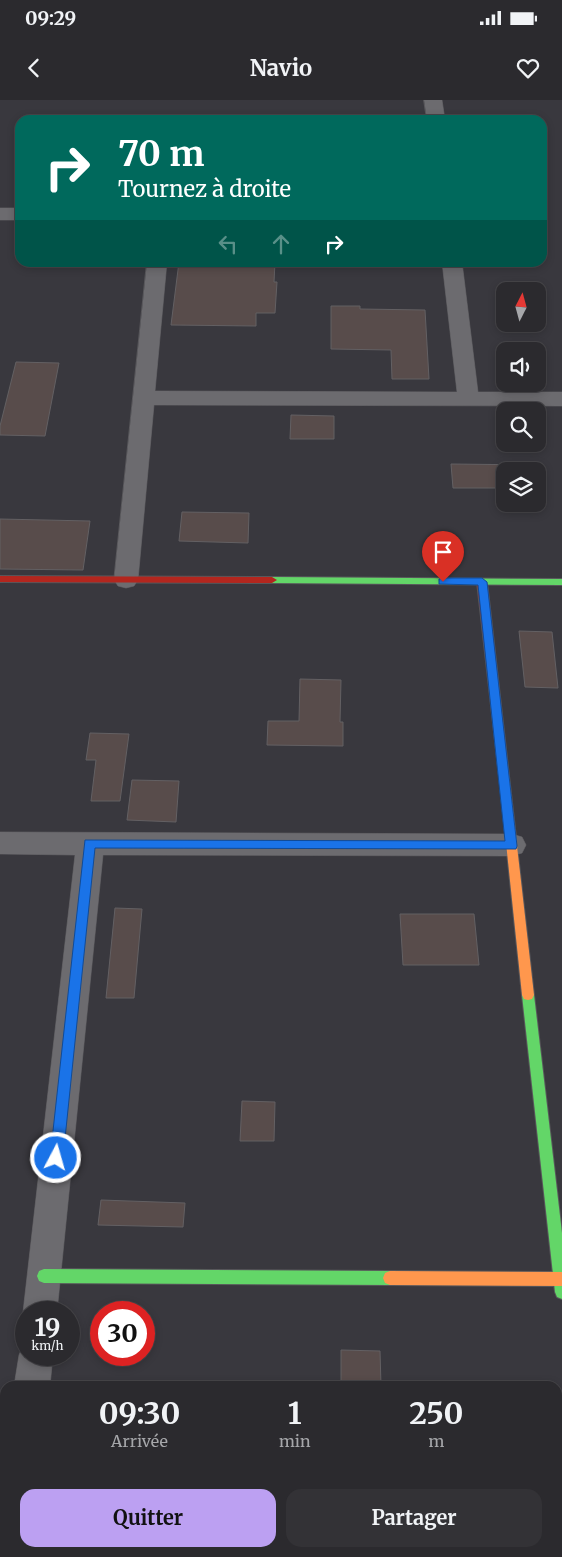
<!DOCTYPE html>
<html lang="fr">
<meta charset="utf-8">
<style>
:root{--surface:#2b2a2e;--page:#333236;--text:#f1f3f6;--muted:#a6a7aa;--line:#47464a;--accent:#bca0f2}
body{margin:0;font-family:Merriweather,serif;background:var(--page);color:var(--text);height:100vh;display:flex;flex-direction:column;font-size:19px;white-space:nowrap}
*{box-sizing:border-box;margin:0}
p{font-size:16px;color:var(--muted)}
.icon{flex:none;width:28px;height:28px;fill:none;stroke:currentColor;stroke-width:2;stroke-linecap:round;stroke-linejoin:round}
.map{position:relative;flex:1;overflow:hidden}
.drawer{position:absolute;left:0px;top:1281px;width:562px;height:176px;display:flex;flex-direction:column;background:var(--surface);border-radius:15px 15px 0 0;box-shadow:0 2px 8px #0003,0 0 0 1px var(--line)}
.drawer>*{flex:none}
.guide{position:absolute;left:15px;top:15px;width:532px;height:152px;border-radius:15px;box-shadow:0 2px 8px #0003,0 0 0 1px var(--line);background:#00695c;color:#fff;overflow:hidden}
.needle{width:32px;rotate:6deg}
.controls{position:absolute;left:496px;top:182px;display:grid;gap:10px}
.controls a{display:grid;place-items:center;width:50px;height:50px;border-radius:10px;background:var(--surface);box-shadow:0 2px 8px #0003,0 0 0 1px var(--line);font-size:25px}
.speed{position:absolute;left:15px;top:1201px;display:flex;gap:10px;font-size:25px;font-weight:700;text-align:center}
.speed>*{display:grid;place-content:center;width:65px;height:65px;border-radius:50%;background:var(--surface);box-shadow:0 2px 8px #0003,0 0 0 1px var(--line);line-height:1}
.speed small{font-size:12px;font-weight:400}
.speed .limit{border:8px solid #d22;background:#fff;color:#111}
.pin{position:absolute;display:grid;place-items:center;width:42px;height:42px;color:#fff;margin:-51px -21px;border-radius:50% 50% 50% 0;rotate:-45deg;box-shadow:0 0 5px #0007}
.pin .icon{rotate:45deg}
.me{position:absolute;width:55px;margin:-28px;rotate:6deg;stroke-linejoin:round;filter:drop-shadow(0 0 4px #0008)}
.turn{display:flex;align-items:center;gap:18px;height:105px;padding:0 20px;font-size:22px}
.turn .icon{width:65px;height:65px;stroke-width:2.5}
.turn b{display:block;font-size:35px;line-height:42px}
.lanes{display:flex;align-items:center;height:48px;padding:0 20px;background:#0003;justify-content:center;gap:25px;direction:ltr}
.lanes .off{opacity:.35}
.eta{display:flex;justify-content:space-evenly;align-items:center;height:85px;text-align:center}
.eta b{font-size:30px;font-weight:700;line-height:35px}
.action{display:flex;gap:10px;margin-top:auto;padding:10px 20px}
.action a{flex:1;height:58px;border-radius:15px;background:var(--accent);color:#111;font-size:20px;font-weight:700;line-height:58px;text-align:center}
.action a+a{background:var(--page);color:var(--text)}
.status{display:flex;justify-content:space-between;align-items:center;height:35px;padding:0 25px;background:var(--surface);direction:ltr}
.status svg{height:14px;fill:currentColor}
header{display:flex;justify-content:space-between;align-items:center;height:65px;padding:0 20px;background:var(--surface);font-size:22px;font-weight:700}
.map>svg:first-child{display:block}
.building{fill:#584c4b;stroke:#636063}
.lines{fill:none;stroke-linecap:round;stroke-linejoin:round}
.street-casing{stroke:#58575b;stroke-width:1}
.fast-casing{stroke:#58575b;stroke-width:2}
.slow-casing{stroke:#58575b;stroke-width:2}
.jam-casing{stroke:#58575b;stroke-width:2}
.street{fill:#6c6b6f;fill-rule:evenodd}
.fast{fill:#63d668;fill-rule:evenodd}
.slow{fill:#ff974d;fill-rule:evenodd}
.jam{fill:#b3261e;fill-rule:evenodd}
.route{fill:#1a73e8;stroke:#114b97}
</style>
<div class="status"><b>09:29</b><svg viewBox="0 0 49 12"><path d="M0 12V9h3v3zM5 12V6h3v6zM10 12V3h3v9zM15 12V0h3v12zM26 1h20v11H26zM47 4h2v5h-2z"/></svg></div>
<header><svg class="icon" aria-label="back" viewBox="0 0 24 24"><path d="M15 5l-7 7 7 7"/></svg>Navio<svg class="icon" aria-label="heart" viewBox="0 0 24 24"><path d="M12 20l-8-8c-3-5 5-10 8-4 3-6 11-1 8 4z"/></svg></header>
<div class="map">
<svg width="562" height="1457" viewBox="0 0 562 1457">
<rect width="100%" height="100%" fill="#39383e"/>
<g class="building">
<path d="M179,162h96l-1,20h3l-2,31h-19v13l-85,-1z"/>
<path d="M331,206h29v3l65,1 4,69h-37l-1,-29 -60,-1z"/>
<path d="M16,262l43,1 -14,73 -45,-1v-9z"/>
<path d="M291,315l43,1v23h-44z"/>
<path d="M451,364l86,1 3,24h-2v-18h-33v17h-52z"/>
<path d="M182,412l67,1 -1,30 -69,-2z"/>
<path d="M0,419l90,2 -7,49 -83,-1z"/>
<path d="M519,531l33,1 6,56 -33,-1z"/>
<path d="M300,579l41,1 -1,42h3v24l-76,-1 1,-24h31z"/>
<path d="M90,633l39,1 -9,67h-29l5,-41h-10z"/>
<path d="M132,680l47,1 -3,41 -49,-2z"/>
<path d="M115,808l27,1 -8,89h-28z"/>
<path d="M400,814h74l5,51h-76z"/>
<path d="M242,1001l33,1 -1,39h-34z"/>
<path d="M101,1100l84,3 -2,24 -85,-2z"/>
<path d="M341,1250l39,1 1,35h-40z"/>
</g>
<g class="lines">
<defs>
<g id="street">
<path d="M424,0h18l3,20h-18z"/>
<rect x="0" y="108" width="20" height="12"/>
<path d="M147,162h20l-12,129 302,1 -15,-130h20l16,130h84v14l-408,-1 -16,175 -4,6 -8,2 -8,-2 -4,-6z"/>
<path d="M0,732l512,2 10,3 4,8 -4,8 -10,3 -409,-1 -46,457h-31v8l-3,-8 52,-457 -75,-1z"/>
<path d="M26,1242v13h27l-3,31h-36l5,-31 5,-12z"/>
<path d="M5,1437v15h29v5h-34l2,-18z"/>
</g>
<g id="fast">
<path d="M272,477l290,2v6l-290,-2 -5,-3z"/>
<path d="M528,890l4,1 2,4 28,238v66l-5,-2 -2,-5 -33,-297 2,-4z"/>
<path d="M44,1169l346,2 5,2 2,5 -2,5 -5,2 -346,-2 -5,-2 -2,-5 2,-5z"/>
</g>
<g id="slow">
<path d="M504,672l5,4 25,219 -2,4 -4,1 -4,-1 -2,-4 -23,-219z"/>
<path d="M390,1171l172,1v14l-172,-1 -5,-2 -2,-5 2,-5z"/>
</g>
<g id="jam">
<path d="M0,476l272,1 5,3 -5,3 -272,-1z"/>
<path d="M482,479l5,3 22,194 -5,4 -5,-4 -22,-194z"/>
</g>
</defs>
<use href="#street" class="street-casing"/>
<use href="#fast" class="fast-casing"/>
<use href="#slow" class="slow-casing"/>
<use href="#jam" class="jam-casing"/>
<use href="#street" class="street"/>
<use href="#fast" class="fast"/>
<use href="#slow" class="slow"/>
<use href="#jam" class="jam"/>
</g>
<path class="route" d="M443,478h39l5,4 30,264 -1,3 -421,-1 -32,310 -2,4 -5,2 -4,-2 -2,-4 35,-318 420,1 -27,-256 -39,-1v-5z"/>
</svg>
<div class="controls">
<a><svg class="needle" viewBox="-14 -14 28 28"><path d="M0-13l5 13h-10z" fill="#e53935"/><path d="M0 13l5-13h-10z" fill="#a6a7aa"/></svg></a>
<a><svg class="icon" aria-label="sound" viewBox="0 0 24 24"><path d="M4 9h4l5-4v14l-5-4H4zM17 9q2 3 0 6"/></svg></a>
<a><svg class="icon" aria-label="search" viewBox="0 0 24 24"><circle cx="10" cy="10" r="6"/><path d="M15 15l6 6"/></svg></a>
<a><svg class="icon" aria-label="layers" viewBox="0 0 24 24"><path d="M12 4l9 5-9 5-9-5zM3 14l9 5 9-5"/></svg></a>
</div>
<div class="speed"><div>19<small>km/h</small></div><div class="limit">30</div></div>
<div class="pin" style="left:443px;top:482px;background:#d93025"><svg class="icon" aria-label="arrive" viewBox="0 0 24 24"><path d="M6 21V4h12l-3 4 3 4H6"/></svg></div>
<svg class="me" style="left:56px;top:1058px" viewBox="-20 -20 40 40"><circle r="17" fill="#1a73e8" stroke="#fff" stroke-width="3"/><path d="M0-11L8 9 0 5-8 9z" fill="#fff"/></svg>
<div class="guide">
<div class="turn"><svg class="icon" aria-label="right" viewBox="0 0 24 24"><path d="M7 20v-9h11M14 6l5 5-5 5"/></svg><div><b>70 m</b>Tournez à droite</div></div>
<div class="lanes"><svg class="icon off" aria-label="left" viewBox="0 0 24 24"><path d="M17 20v-9H6M10 6l-5 5 5 5"/></svg><svg class="icon off" aria-label="ahead" viewBox="0 0 24 24"><path d="M12 20V5M6 11l6-6 6 6"/></svg><svg class="icon" aria-label="right" viewBox="0 0 24 24"><path d="M7 20v-9h11M14 6l5 5-5 5"/></svg></div>
</div>
<section class="drawer">
<div class="eta">
<div><b>09:30</b><p>Arrivée</p></div>
<div><b>1</b><p>min</p></div>
<div><b>250</b><p>m</p></div>
</div>
<div class="action"><a>Quitter</a><a>Partager</a></div>
</section>
</div>
